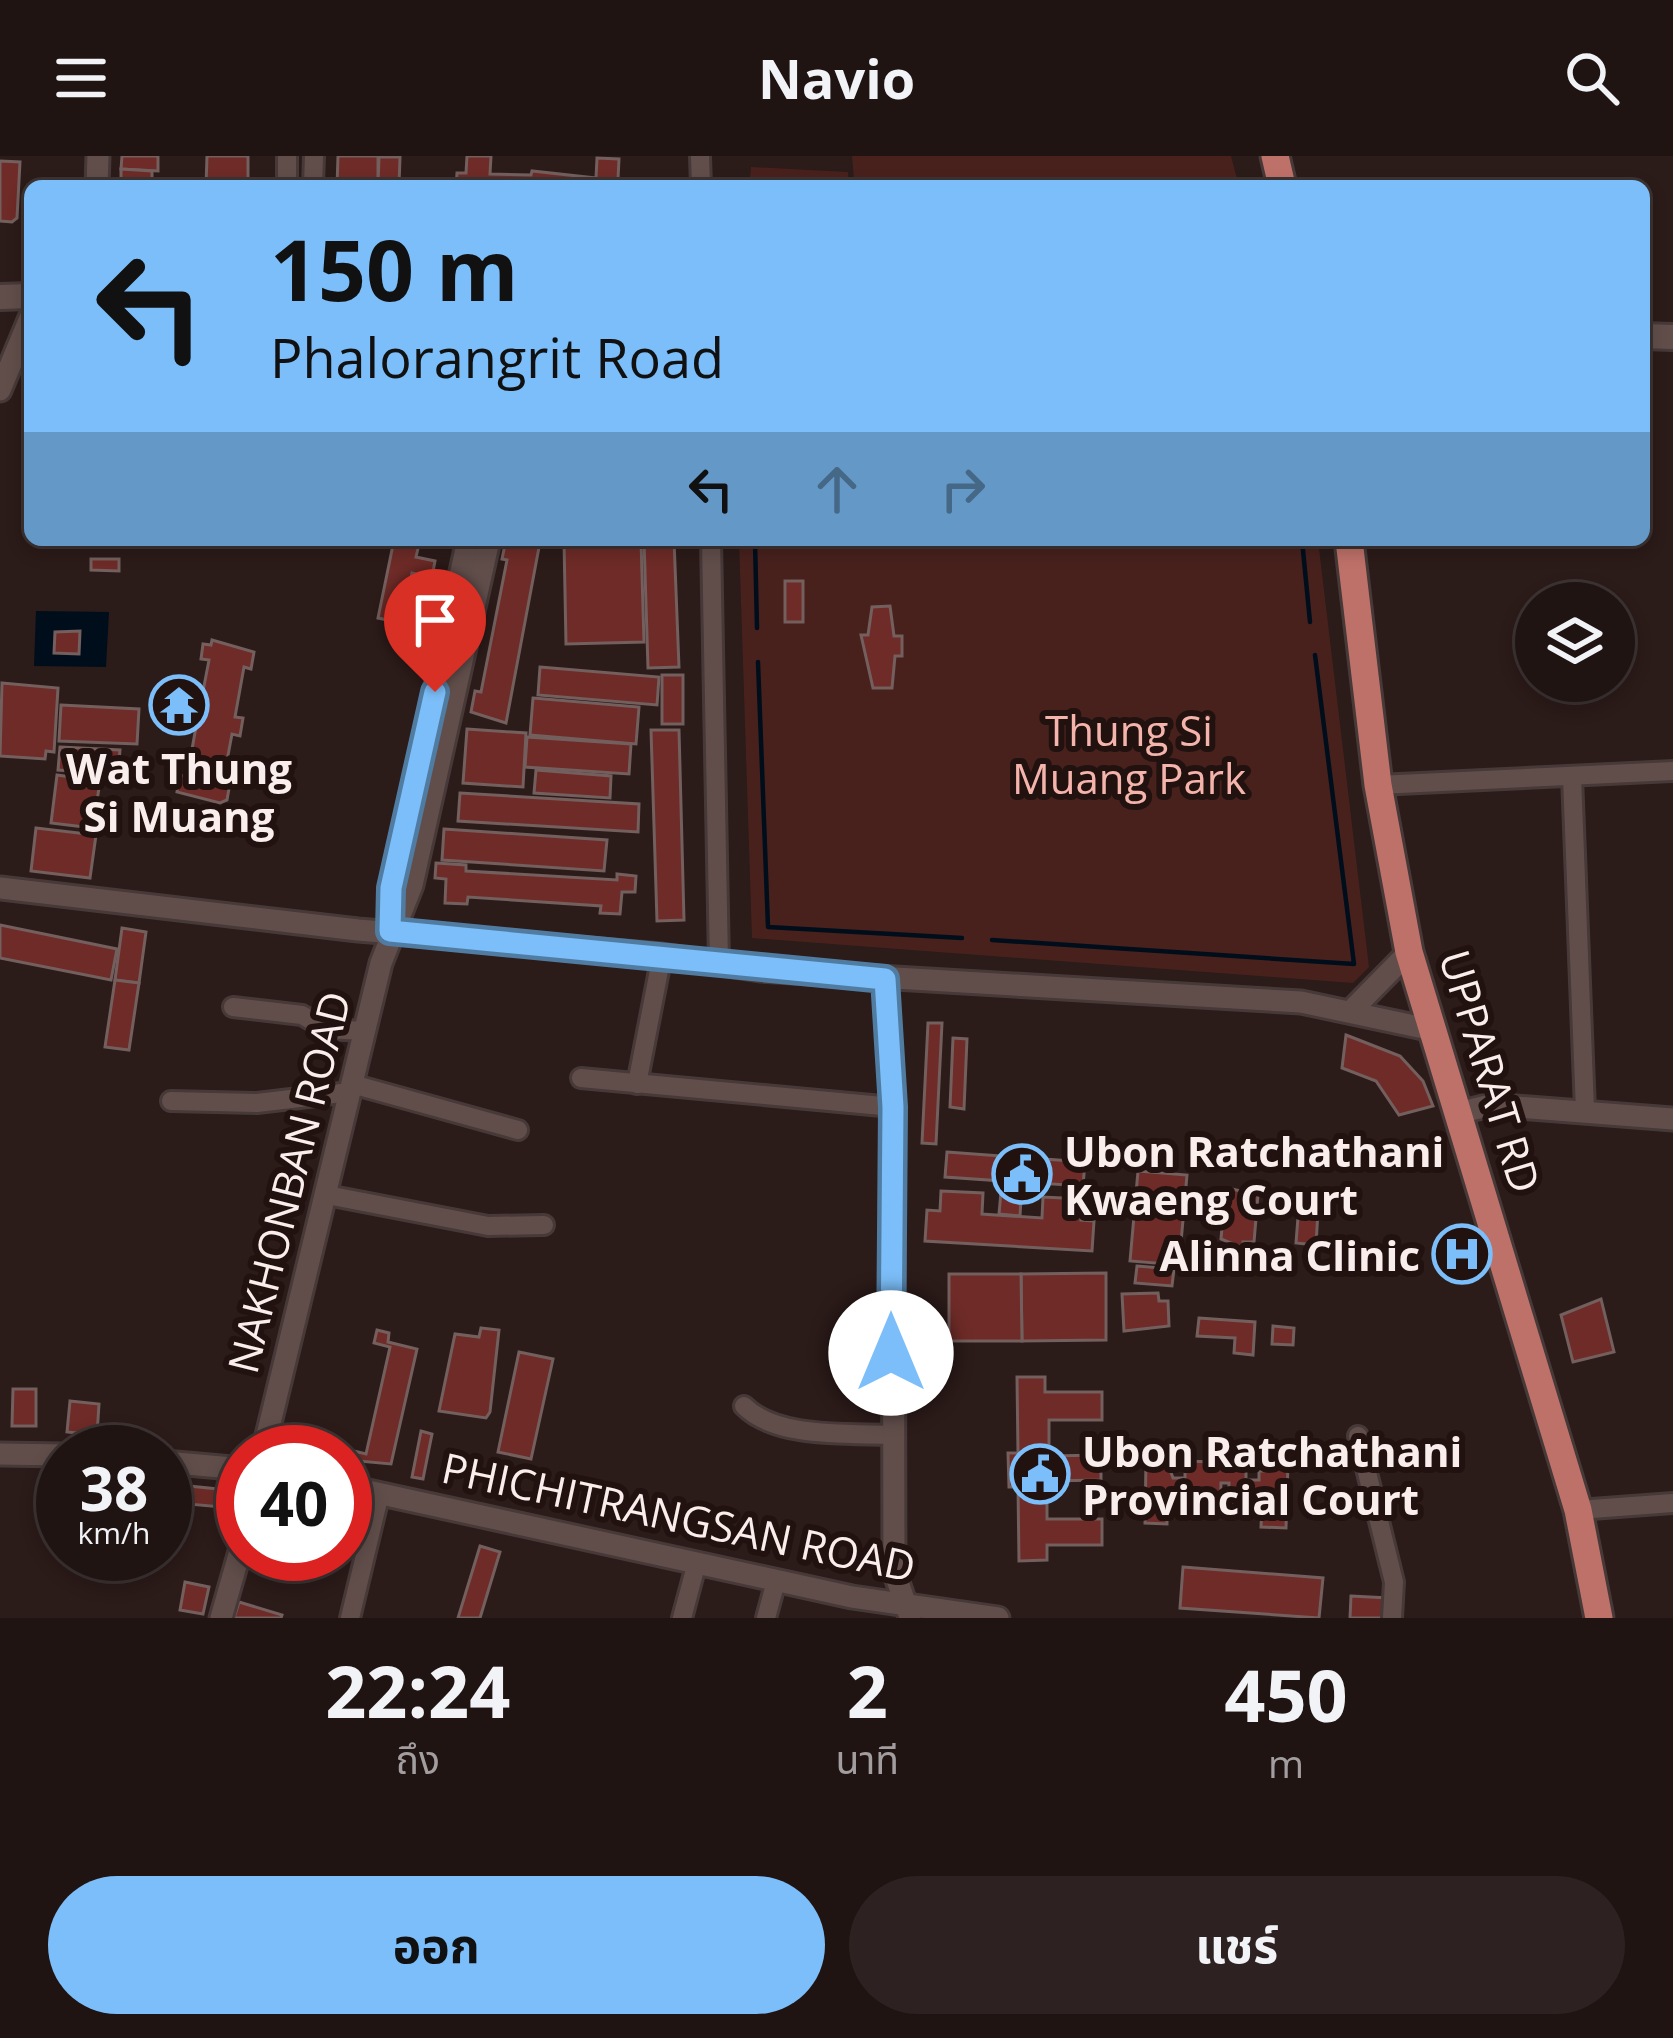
<!DOCTYPE html>
<html lang="th">
<meta charset="utf-8">
<style>
:root{--surface:#201413;--page:#2d2121;--text:#f1f3f6;--muted:#a29ea0;--line:#3d3333;--accent:#7cbef9}
body{margin:0;font-family:"Open Sans","Noto Sans Thai",sans-serif;background:var(--page);color:var(--text);height:100vh;display:flex;flex-direction:column;font-size:45px;white-space:nowrap}
*{box-sizing:border-box;margin:0}
p{font-size:39px;color:var(--muted)}
.icon{flex:none;width:66px;height:66px;fill:none;stroke:currentColor;stroke-width:2;stroke-linecap:round;stroke-linejoin:round}
.map{position:relative;height:1462px;overflow:hidden}
.details{display:flex;flex-direction:column;background:var(--surface);flex:1}
.details>*{flex:none}
.hud{position:absolute;left:24px;top:24px;width:1626px;height:366px;border-radius:18px;box-shadow:0 6px 18px #0003,0 0 0 3px var(--line);background:#7cbef9;color:#111;overflow:hidden}
.buttons{position:absolute;left:1515px;top:426px;display:grid;gap:24px}
.buttons a{display:grid;place-items:center;width:120px;height:120px;border-radius:50%;background:var(--surface);box-shadow:0 6px 18px #0003,0 0 0 3px var(--line);font-size:60px}
.speed{position:absolute;left:36px;top:1269px;display:flex;gap:24px;font-size:60px;font-weight:700;text-align:center}
.speed>*{display:grid;place-content:center;width:156px;height:156px;border-radius:50%;background:var(--surface);box-shadow:0 6px 18px #0003,0 0 0 3px var(--line);line-height:1}
.speed small{font-size:30px;font-weight:400}
.speed .limit{border:18px solid #d22;background:#fff;color:#111}
.pin{position:absolute;display:grid;place-items:center;width:102px;height:102px;color:#fff;margin:-123px -51px;border-radius:50% 50% 50% 0;rotate:-45deg;box-shadow:0 0 12px #0007}
.pin .icon{rotate:45deg}
.me{position:absolute;width:132px;margin:-66px;rotate:0deg;stroke-linejoin:round;filter:drop-shadow(0 0 9px #0008)}
.turn{display:flex;align-items:center;gap:42px;height:252px;padding:0 48px;font-size:54px}
.turn .icon{width:156px;height:156px;stroke-width:2.5}
.turn b{display:block;font-size:84px;line-height:102px}
.lanes{display:flex;align-items:center;height:114px;padding:0 48px;background:#0003;justify-content:center;gap:60px;direction:ltr}
.lanes .off{opacity:.35}
.eta{display:flex;justify-content:space-evenly;align-items:center;height:204px;text-align:center}
.eta b{font-size:72px;font-weight:700;line-height:84px}
.action{display:flex;gap:24px;margin-top:auto;padding:24px 48px}
.action a{flex:1;height:138px;border-radius:72px;background:var(--accent);color:#111;font-size:48px;font-weight:700;line-height:138px;text-align:center}
.action a+a{background:var(--page);color:var(--text)}
header{display:flex;justify-content:space-between;align-items:center;height:156px;padding:0 48px;background:var(--surface);font-size:54px;font-weight:700}
.map>svg:first-child{display:block}
.green{fill:#48211d}
.water{fill:#000e1c}
.lines{fill:none;stroke-linecap:round;stroke-linejoin:round}
.stream{stroke:#000e1c;stroke-width:4.5}
.building{fill:#6e2b27;stroke:#735f5d;stroke-width:3}
.minor-casing{stroke:#463938;stroke-width:24}
.tertiary-casing{stroke:#463938;stroke-width:27}
.secondary-casing{stroke:#463938;stroke-width:30}
.primary-casing{stroke:#463938;stroke-width:33}
.minor{stroke:#614e4b;stroke-width:18}
.tertiary{stroke:#614e4b;stroke-width:21}
.secondary{stroke:#614e4b;stroke-width:24}
.primary{stroke:#be7169;stroke-width:27}
.route-casing{stroke:#517ca2;stroke-width:30}
.route{stroke:#7cbef9;stroke-width:21}
.labels{text-anchor:middle;dominant-baseline:central;stroke-width:12;stroke-linejoin:round;paint-order:stroke}
.park-label{font-size:42px;fill:#f4b4ac;stroke:#211210}
.poi-label{font-size:42px;font-weight:bold;fill:#faeeec;stroke:#211210;text-anchor:start}
.street-label{font-size:42px;fill:#faeeec;stroke:#211210}
</style>
<header><svg class="icon" aria-label="menu" viewBox="0 0 24 24"><path d="M4 6h16M4 12h16M4 18h16"/></svg>Navio<svg class="icon" aria-label="search" viewBox="0 0 24 24"><circle cx="10" cy="10" r="6"/><path d="M15 15l6 6"/></svg></header>
<div class="map">
<svg width="1673" height="1462" viewBox="0 0 1673 1462">
<rect width="100%" height="100%" fill="#2b1b19"/>
<g class="green">
<path d="M852,0h379l8,30h-318l-67,-6z"/>
<path d="M751,11l97,5v12l-98,-6z"/>
<path d="M739,384h579l51,427 -16,16 -601,-45z"/>
</g>
<path class="water" d="M36,455l73,1 -3,55 -72,-1z"/>
<g class="lines">
<g class="stream">
<path d="M755,384l2,88"/>
<path d="M1302,384l8,82"/>
<path d="M758,506l10,265 194,11"/>
<path d="M992,784l362,24 -39,-309"/>
</g>
</g>
<g class="building">
<path d="M122,0h36v15l-37,-2z"/>
<path d="M207,0h41v30h-42z"/>
<path d="M338,0h40v30h-41z"/>
<path d="M467,0h24l-1,18 41,1 1,-4 64,7 1,-20 22,1 -1,20h15l-1,7h-176l1,-13h9z"/>
<path d="M379,1h21l-1,29h-21z"/>
<path d="M0,5l20,1 -3,56 -5,4 -12,-1z"/>
<path d="M121,13l31,2v15h-31z"/>
<path d="M394,384h26l-4,17 19,4 -3,16 -20,-4 -11,50 -23,-5z"/>
<path d="M506,384l34,2 -34,181 -35,-11 4,-21 6,1 26,-132 -5,-1z"/>
<path d="M564,384h77l3,102 -78,2z"/>
<path d="M644,384h30l5,127 -31,1z"/>
<path d="M91,403h28v12l-28,-1z"/>
<rect x="785" y="425" width="18" height="41"/>
<path d="M890,450l4,30h8v20h-7l-3,32h-19l-12,-53h7l4,-28z"/>
<path d="M80,475l-1,23 -25,-1 1,-21z"/>
<path d="M212,484l42,12 -3,17 -7,-2 -9,50 8,1 -3,18 -8,-2 -9,48 7,1 -3,17 -7,3 -43,-11 3,-17 7,2 9,-50 -7,-1 3,-16 7,2 10,-52 -8,-1 2,-15 8,1z"/>
<path d="M540,511l119,10 -2,28 -119,-10z"/>
<rect x="662" y="519" width="21" height="49"/>
<path d="M2,527l56,5 -4,64 -8,-1 -1,8 -45,-3z"/>
<path d="M533,542l106,9 -3,37 -106,-9z"/>
<path d="M61,549l78,4 -2,35 -78,-3z"/>
<path d="M467,573l59,4 -3,54 -60,-4z"/>
<path d="M651,574h28l5,190 -27,1z"/>
<path d="M527,581l104,7 -2,30 -104,-7z"/>
<path d="M60,591l60,3 -2,24 -60,-4z"/>
<path d="M536,614l75,6 -1,22 -76,-5z"/>
<path d="M57,619l43,6 -7,47 -42,-5z"/>
<path d="M460,637l179,11 -1,28 -180,-11z"/>
<path d="M36,672l60,7 -6,43 -59,-7z"/>
<path d="M444,673l163,11 -3,31 -162,-11z"/>
<path d="M436,707l30,2v6l151,9v-6l19,2 -1,16h-13l-2,22 -20,-1 1,-7 -133,-9 -1,7 -22,-1 1,-24 -11,-1z"/>
<path d="M0,769l117,24 -6,31 -111,-22z"/>
<path d="M122,772l24,4 -7,51 -24,-3z"/>
<path d="M115,824l24,3 -10,67 -24,-3z"/>
<path d="M928,867h14l-6,121 -14,-1z"/>
<path d="M1346,879l54,21 23,25 10,25 -34,9 -23,-34 -34,-13z"/>
<path d="M953,882l14,1 -3,70 -14,-2z"/>
<path d="M947,996l138,10 -2,24 -61,-4 -2,34 -21,-2 3,-33 -57,-4z"/>
<path d="M1138,1015l49,4 -8,90 -49,-4z"/>
<path d="M1232,1033l26,6 -4,47h-11v6l-22,-9 4,-47z"/>
<path d="M941,1035l42,2 -1,21 60,4 1,-21 40,2 -2,21 13,1 -2,30 -167,-10 2,-31 13,1z"/>
<path d="M1300,1036l19,2 -3,51 -20,-2z"/>
<path d="M1137,1110l37,3 -2,17 -37,-3z"/>
<path d="M1106,1117v67l-84,1 -1,-67z"/>
<path d="M949,1118h72l1,67h-73z"/>
<path d="M1158,1137l1,8h9l1,25 -45,5 -2,-37z"/>
<path d="M1601,1143l13,53 -41,10 -12,-47z"/>
<path d="M1199,1162l56,4 -2,33 -19,-2 1,-15 -38,-2z"/>
<path d="M1273,1170l21,2 -1,17 -21,-1z"/>
<path d="M481,1172l18,2 -9,82 -4,6 -47,-7 16,-77 24,3z"/>
<path d="M377,1174l12,3 -1,9 29,7 -26,115 -44,-4 3,-10 16,4 24,-107 -16,-4z"/>
<path d="M519,1196l34,7 -22,100 -33,-7z"/>
<path d="M1017,1221h28v15h57v28h-53v36l52,-1v25l-54,1v38h55v26h-55v15l-28,1 -1,-74h-9l-1,-34h10z"/>
<path d="M13,1233h23v37h-24z"/>
<path d="M70,1245l29,3 -2,31 -30,-3z"/>
<path d="M421,1275l11,3 -9,45 -11,-2z"/>
<path d="M1146,1304l21,1 6,17h12v-17l61,2v17h13v-9h10v-9l19,1 -2,65 -25,-1 1,-23 -4,10 -30,-1 1,-30h-8l-1,28 -46,-1v-9h-7v23l-22,-1z"/>
<path d="M179,1329l49,5 7,6 -3,12 -55,-5z"/>
<path d="M480,1390l20,6 -20,66h-22z"/>
<path d="M1183,1411l140,11 -4,40 -139,-10z"/>
<path d="M185,1426l24,5 -6,27 -23,-4z"/>
<path d="M1351,1440l37,2 -2,20h-36z"/>
<path d="M239,1446l43,13 -1,3h-47z"/>
</g>
<g class="lines">
<defs>
<g id="minor">
<path d="M700,0l1,30"/>
<path d="M287,30v-30"/>
<path d="M313,30l1,-30"/>
<path d="M711,384l8,423"/>
<path d="M1572,621l13,333"/>
<path d="M1378,629l295,-14"/>
<path d="M233,851l69,8 24,14 39,2"/>
<path d="M581,922l312,29"/>
<path d="M352,928l166,46"/>
<path d="M637,928l25,-129"/>
<path d="M171,945l86,2 93,-11"/>
<path d="M327,1039l161,31 56,-1"/>
<path d="M744,1250c33,33 106,27 149,29"/>
<path d="M1358,1280l36,146 -2,36"/>
<path d="M1578,1354l95,-7"/>
<path d="M350,1462l30,-125"/>
<path d="M682,1462l15,-56"/>
<path d="M766,1462l10,-37"/>
</g>
<g id="tertiary">
<path d="M97,30l1,-30"/>
<path d="M0,234l30,-72"/>
<path d="M0,732l358,42 304,25 98,15 541,32 132,28"/>
<path d="M390,768l1,-36 77,-348"/>
<path d="M885,823l8,128 1,464 16,46"/>
<path d="M1352,854l57,-58"/>
<path d="M1462,956l29,-7 182,14"/>
<path d="M263,1296l118,-489 31,-78 77,-345"/>
<path d="M0,1298l63,1"/>
<path d="M165,1306l78,7"/>
<path d="M345,1330l507,111 146,21"/>
<path d="M221,1462l22,-77"/>
</g>
<g id="secondary">
<path d="M0,141l30,-1"/>
<path d="M1644,180l29,1"/>
</g>
<g id="primary">
<path d="M1275,0l7,30"/>
<path d="M1349,384l29,245 31,167 169,558 21,108"/>
</g>
</defs>
<use href="#minor" class="minor-casing"/>
<use href="#tertiary" class="tertiary-casing"/>
<use href="#secondary" class="secondary-casing"/>
<use href="#primary" class="primary-casing"/>
<use href="#minor" class="minor"/>
<use href="#tertiary" class="tertiary"/>
<use href="#secondary" class="secondary"/>
<use href="#primary" class="primary"/>
</g>
<g class="lines">
<defs>
<path id="route" d="M435,536l-44,196 -1,43 495,48 8,128 -2,246"/>
</defs>
<use href="#route" class="route-casing"/>
<use href="#route" class="route"/>
</g>
<defs>
<symbol id="temple-ring" viewBox="-11 -11 22 22"><circle r="9.5" fill="#211210" stroke="#7cbef9" stroke-width="1.5"/><path d="M0-6L5-2H3V0L6.5 2.5H4V6H1.5V3h-3V6H-4V2.5H-6.5L-3 0V-2H-5Z" fill="#7cbef9"/></symbol>
<symbol id="civic-ring" viewBox="-11 -11 22 22"><circle r="9.5" fill="#211210" stroke="#7cbef9" stroke-width="1.5"/><path d="M-.6-6.5H3V-4.5H.6V-3L4-1V1h2V6H-6V1h2V-1L-.6-3ZM-1.2 2.5V6h2.4V2.5Z" fill="#7cbef9"/></symbol>
<symbol id="hospital-ring" viewBox="-11 -11 22 22"><circle r="9.5" fill="#211210" stroke="#7cbef9" stroke-width="1.5"/><path d="M-5-5h3v3.5h4V-5h3V5h-3V1.5h-4V5h-3Z" fill="#7cbef9"/></symbol>
</defs>
<g fill-rule="evenodd">
<use href="#temple-ring" x="146" y="516" width="66" height="66"/>
<use href="#civic-ring" x="989" y="985" width="66" height="66"/>
<use href="#hospital-ring" x="1429" y="1065" width="66" height="66"/>
<use href="#civic-ring" x="1007" y="1285" width="66" height="66"/>
</g>
<g class="labels">
<g class="park-label">
<text x="1129" y="573">Thung Si<tspan x="1129" dy="48">Muang Park</tspan></text>
</g>
<g class="poi-label">
<text x="179" y="611" text-anchor="middle">Wat Thung<tspan x="179" dy="48">Si Muang</tspan></text>
<text x="1064" y="994">Ubon Ratchathani<tspan x="1064" dy="48">Kwaeng Court</tspan></text>
<text x="1420" y="1098" text-anchor="end">Alinna Clinic</text>
<text x="1082" y="1294">Ubon Ratchathani<tspan x="1082" dy="48">Provincial Court</tspan></text>
</g>
<g class="street-label">
<text transform="translate(1491 915) rotate(73)">UPPARAT RD</text>
<text transform="translate(288 1026) rotate(-76)">NAKHONBAN ROAD</text>
<text transform="translate(679 1360) rotate(12)">PHICHITRANGSAN ROAD</text>
</g>
</g>
</svg>
<div class="buttons">
<a><svg class="icon" aria-label="layers" viewBox="0 0 24 24"><path d="M12 4l9 5-9 5-9-5zM3 14l9 5 9-5"/></svg></a>
</div>
<div class="speed"><div>38<small>km/h</small></div><div class="limit">40</div></div>
<div class="pin" style="left:435px;top:536px;background:#d93025"><svg class="icon" aria-label="arrive" viewBox="0 0 24 24"><path d="M6 21V4h12l-3 4 3 4H6"/></svg></div>
<svg class="me" style="left:891px;top:1197px" viewBox="-20 -20 40 40"><circle r="19" fill="#fff"/><path d="M0-13L10 11 0 6-10 11z" fill="#7cbef9"/></svg>
<div class="hud">
<div class="turn"><svg class="icon" aria-label="left" viewBox="0 0 24 24"><path d="M17 20v-9H6M10 6l-5 5 5 5"/></svg><div><b>150 m</b>Phalorangrit Road</div></div>
<div class="lanes"><svg class="icon" aria-label="left" viewBox="0 0 24 24"><path d="M17 20v-9H6M10 6l-5 5 5 5"/></svg><svg class="icon off" aria-label="ahead" viewBox="0 0 24 24"><path d="M12 20V5M6 11l6-6 6 6"/></svg><svg class="icon off" aria-label="right" viewBox="0 0 24 24"><path d="M7 20v-9h11M14 6l5 5-5 5"/></svg></div>
</div>
</div>
<section class="details">
<div class="eta">
<div><b>22:24</b><p>ถึง</p></div>
<div><b>2</b><p>นาที</p></div>
<div><b>450</b><p>m</p></div>
</div>
<div class="action"><a>ออก</a><a>แชร์</a></div>
</section>
